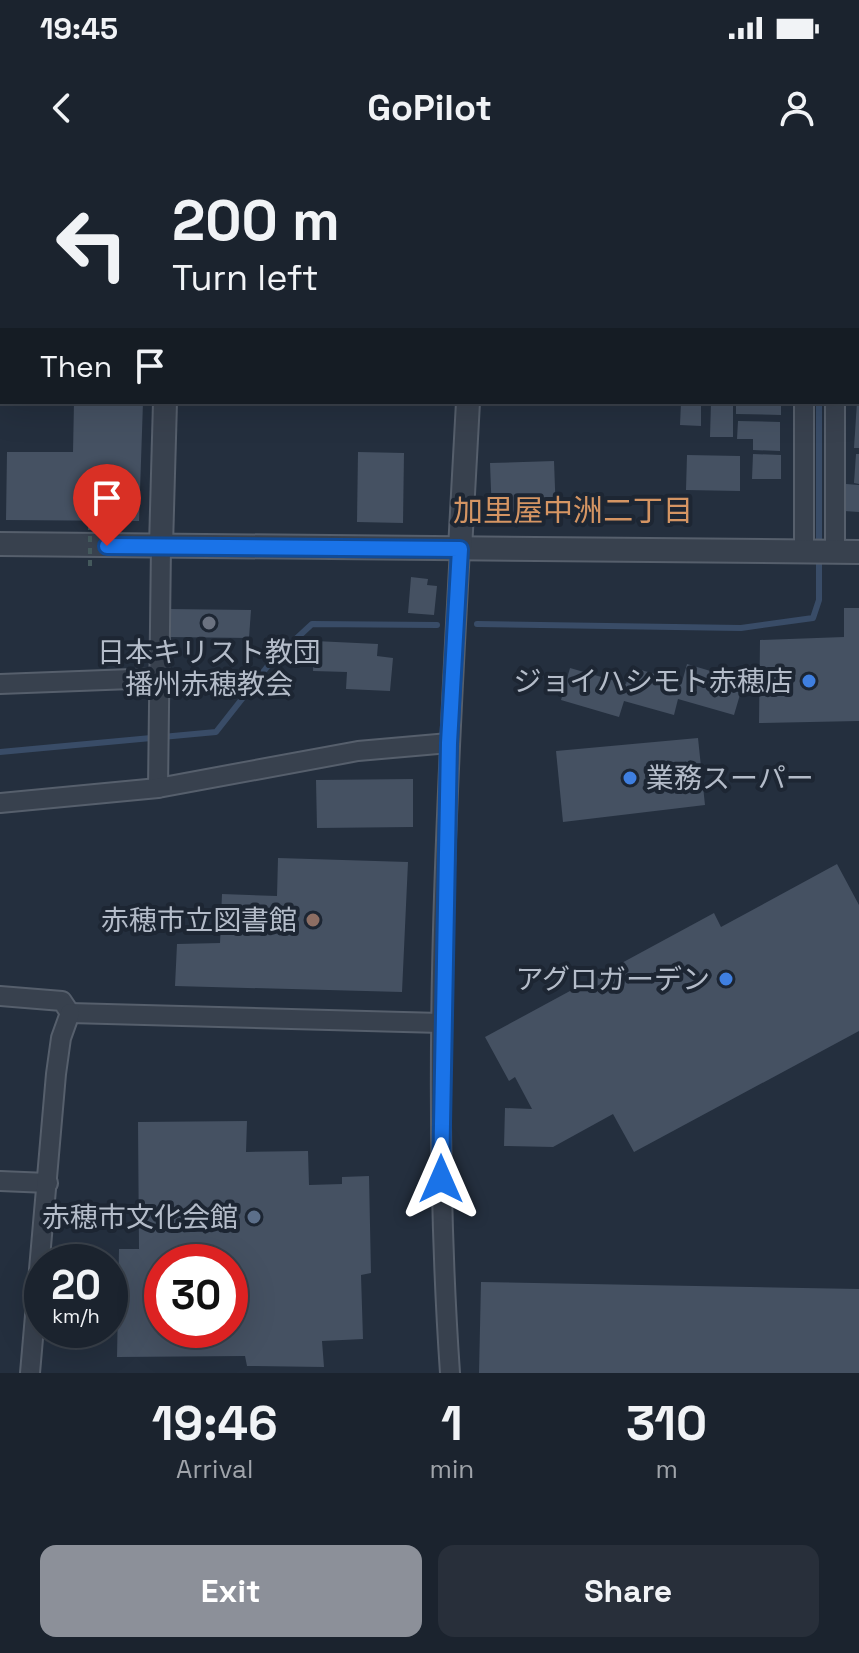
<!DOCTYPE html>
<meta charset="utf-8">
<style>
:root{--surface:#1b232e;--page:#282f3a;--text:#f1f3f6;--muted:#a0a4aa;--line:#39404a;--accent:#8c9099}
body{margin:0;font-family:"Space Grotesk","Noto Sans JP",sans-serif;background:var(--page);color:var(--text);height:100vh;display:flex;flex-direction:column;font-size:30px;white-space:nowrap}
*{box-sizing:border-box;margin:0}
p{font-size:26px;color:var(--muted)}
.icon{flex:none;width:44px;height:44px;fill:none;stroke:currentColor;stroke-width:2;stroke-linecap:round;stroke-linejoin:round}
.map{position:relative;height:1213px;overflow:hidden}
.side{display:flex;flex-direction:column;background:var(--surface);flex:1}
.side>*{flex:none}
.guide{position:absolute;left:0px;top:0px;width:860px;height:244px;box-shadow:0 8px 32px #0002,0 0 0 2px var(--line);background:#1b232e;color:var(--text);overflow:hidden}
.speed{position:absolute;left:24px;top:1084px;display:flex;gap:16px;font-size:40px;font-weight:700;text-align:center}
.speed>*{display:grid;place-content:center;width:104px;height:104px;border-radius:50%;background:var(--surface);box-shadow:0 8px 32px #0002,0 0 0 2px var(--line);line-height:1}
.speed small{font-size:20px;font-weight:400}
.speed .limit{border:12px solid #d22;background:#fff;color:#111}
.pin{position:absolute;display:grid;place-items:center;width:68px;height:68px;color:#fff;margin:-82px -34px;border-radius:50% 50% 50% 0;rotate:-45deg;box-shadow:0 0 8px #0007}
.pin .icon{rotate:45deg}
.me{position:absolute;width:88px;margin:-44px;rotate:0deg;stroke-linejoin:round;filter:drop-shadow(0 0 6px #0008)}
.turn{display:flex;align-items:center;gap:28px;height:168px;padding:0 40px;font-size:36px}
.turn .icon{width:104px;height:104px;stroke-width:2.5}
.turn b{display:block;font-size:56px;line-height:68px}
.then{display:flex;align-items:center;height:76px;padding:0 40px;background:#0003;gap:16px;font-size:30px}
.eta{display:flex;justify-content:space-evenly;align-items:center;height:136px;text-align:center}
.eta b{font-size:48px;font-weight:700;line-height:56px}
.action{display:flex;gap:16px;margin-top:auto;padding:16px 40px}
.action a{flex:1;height:92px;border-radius:16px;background:var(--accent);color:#fff;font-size:32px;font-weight:700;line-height:92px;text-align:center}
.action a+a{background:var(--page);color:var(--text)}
.status{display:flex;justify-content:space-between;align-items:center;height:56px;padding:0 40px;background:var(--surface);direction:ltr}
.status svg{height:22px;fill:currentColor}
header{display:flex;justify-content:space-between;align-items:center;height:104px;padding:0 40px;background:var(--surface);font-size:36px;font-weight:700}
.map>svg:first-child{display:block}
.green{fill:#263c3f}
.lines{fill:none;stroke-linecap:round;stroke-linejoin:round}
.stream{stroke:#394c67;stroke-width:6}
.river{stroke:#394c67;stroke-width:38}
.building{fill:#455162;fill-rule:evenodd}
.minor-casing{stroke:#565f6c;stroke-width:22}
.tertiary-casing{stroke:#565f6c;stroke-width:26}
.minor{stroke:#38414e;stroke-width:18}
.tertiary{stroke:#38414e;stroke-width:22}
.path-bridge{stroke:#44595c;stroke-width:4;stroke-dasharray:6 6;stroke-linecap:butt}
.route-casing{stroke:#114b97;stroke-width:20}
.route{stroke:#1a73e8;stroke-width:14}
.worship-dot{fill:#6b7280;stroke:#1d2633;stroke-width:3}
.shop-dot{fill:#3f7fe0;stroke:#1d2633;stroke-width:3}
.education-dot{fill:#8d6e63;stroke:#1d2633;stroke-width:3}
.service-dot{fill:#5c6f8a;stroke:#1d2633;stroke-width:3}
.labels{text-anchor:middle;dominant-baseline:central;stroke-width:8;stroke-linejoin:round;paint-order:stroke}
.poi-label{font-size:28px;fill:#b4bcc9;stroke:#1d2633;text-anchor:end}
.neighbourhood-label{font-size:30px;fill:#d59563;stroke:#1d2633}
</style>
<div class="status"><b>19:45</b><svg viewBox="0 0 49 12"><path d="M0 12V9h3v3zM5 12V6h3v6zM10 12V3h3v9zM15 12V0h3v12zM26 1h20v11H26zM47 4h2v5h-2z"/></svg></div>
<header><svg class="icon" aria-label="back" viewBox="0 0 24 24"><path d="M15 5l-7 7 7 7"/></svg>GoPilot<svg class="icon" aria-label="person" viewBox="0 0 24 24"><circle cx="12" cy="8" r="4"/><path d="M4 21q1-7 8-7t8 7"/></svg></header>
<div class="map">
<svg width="859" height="1213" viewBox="0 0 859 1213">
<rect width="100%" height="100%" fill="#242f3e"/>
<path class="green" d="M187,0h276v2z"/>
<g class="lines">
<g class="stream">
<path d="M819,386v-144"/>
<path d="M477,464l264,4 72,-10 6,-18v-42"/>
<path d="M0,592l216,-20 55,-70 41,-38 125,1"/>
</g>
<path class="river" d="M0,41h2"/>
</g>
<g class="building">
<path d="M74,242h69l-4,119 -133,-1 1,-68h66z"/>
<path d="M681,242h20v24l-21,-1z"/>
<path d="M711,242h22v35h-23z"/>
<path d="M736,242h45v13l-45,-1z"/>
<path d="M857,242h2v46h-5z"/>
<path d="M738,261l42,1v29l-27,-1v-11h-16z"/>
<path d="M358,292l46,1 -1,70 -46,-1z"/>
<path d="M753,294l28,1v24h-29z"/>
<path d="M856,294h3v30l-5,-1z"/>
<path d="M687,295l53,1v35l-54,-1z"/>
<path d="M554,301l2,54 -64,1 -2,-53z"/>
<path d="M846,324l13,1v27l-15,-1z"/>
<path d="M411,417l17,2 -1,6 10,1 -3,29 -26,-2z"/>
<path d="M844,448h15v113l-100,2 1,-83 84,-3z"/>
<path d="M168,449l83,1 -2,28 -82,-1z"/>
<path d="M315,481l63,3 -1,12 16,2 -3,33 -44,-2 1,-17 -34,-1z"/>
<path d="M687,504l57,17 -10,34 -56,-16 -4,16 -50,-14 -5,16 -58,-17 9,-32 56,16 5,-17 51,15z"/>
<path d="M698,578l7,67 -142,17 -7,-71z"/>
<path d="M413,619v48l-96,1 -1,-48z"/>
<path d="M278,698l130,4 -6,130 -227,-6 2,-42 43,-1 2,-49 55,2z"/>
<path d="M837,704l22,41v126l-225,121 -21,-38 -60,33 -49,-1 1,-38 27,1 -17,-32 -6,4 -24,-44 229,-124 7,14z"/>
<path d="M247,961l-1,31 62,-1 1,34 33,-1v-7l27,-1 2,97 -10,2 2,64 -41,2 2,26 -77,-1 -2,-10 -128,1 2,-108h20l-1,-127zM162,1102h68v68h-68z"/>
<path d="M481,1122l378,7v84h-380z"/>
</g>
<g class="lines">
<defs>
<g id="minor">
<path d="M803,0v2"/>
<path d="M169,2v-2"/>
<path d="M607,2v-2"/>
<path d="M858,16h1"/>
<path d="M858,59h1"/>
<path d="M858,215h1"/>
<path d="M804,390v-148"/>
<path d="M835,391v-149"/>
<path d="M0,524l158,-6"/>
<path d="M158,628l3,-242"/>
<path d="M0,643l158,-15 200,-37 91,-8"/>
<path d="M0,836l62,5 8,12"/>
<path d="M70,853l371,10"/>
<path d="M0,1021l48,2"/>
<path d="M30,1213l26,-299 5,-36 9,-25"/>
<path d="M450,1213c-19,-275 -5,-550 10,-824"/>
</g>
<g id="tertiary">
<path d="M490,2v-2"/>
<path d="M0,61h2"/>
<path d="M0,384l859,8"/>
<path d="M161,386l4,-144"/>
<path d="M460,389l8,-147"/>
</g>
</defs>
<use href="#minor" class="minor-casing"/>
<use href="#tertiary" class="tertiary-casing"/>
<use href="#minor" class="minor"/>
<use href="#tertiary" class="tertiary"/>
<path class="path-bridge" d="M90,406v-39"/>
</g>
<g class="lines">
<defs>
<path id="route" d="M107,386l353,3 -11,194 -8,436"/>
</defs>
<use href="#route" class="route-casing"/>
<use href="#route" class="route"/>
</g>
<circle class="worship-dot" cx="209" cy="463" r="8"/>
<g class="shop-dot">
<circle cx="809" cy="521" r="8"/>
<circle cx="630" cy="618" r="8"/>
<circle cx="726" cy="819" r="8"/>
</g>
<circle class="education-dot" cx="313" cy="760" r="8"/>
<circle class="service-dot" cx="254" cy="1057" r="8"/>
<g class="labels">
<g class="poi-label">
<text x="209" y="492" text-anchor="middle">日本キリスト教団<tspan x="209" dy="32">播州赤穂教会</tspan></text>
<text x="793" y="521">ジョイハシモト赤穂店</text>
<text x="646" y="618" text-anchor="start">業務スーパー</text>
<text x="297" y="760">赤穂市立図書館</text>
<text x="710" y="819">アグロガーデン</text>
<text x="238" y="1057">赤穂市文化会館</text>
</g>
<g class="neighbourhood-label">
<text x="573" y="350">加里屋中洲二丁目</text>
</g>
</g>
</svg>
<div class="speed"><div>20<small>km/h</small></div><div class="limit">30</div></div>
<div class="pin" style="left:107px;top:386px;background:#d93025"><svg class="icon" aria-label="arrive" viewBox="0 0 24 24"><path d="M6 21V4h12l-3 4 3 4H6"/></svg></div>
<svg class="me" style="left:441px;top:1019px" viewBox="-20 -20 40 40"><path d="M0-17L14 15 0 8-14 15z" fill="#1a73e8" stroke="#fff" stroke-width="4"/></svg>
<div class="guide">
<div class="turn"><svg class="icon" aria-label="left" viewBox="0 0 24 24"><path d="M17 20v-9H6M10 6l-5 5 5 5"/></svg><div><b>200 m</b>Turn left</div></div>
<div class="then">Then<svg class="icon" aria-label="arrive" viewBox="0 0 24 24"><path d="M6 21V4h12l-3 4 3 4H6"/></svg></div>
</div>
</div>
<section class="side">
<div class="eta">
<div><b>19:46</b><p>Arrival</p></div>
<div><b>1</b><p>min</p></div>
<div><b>310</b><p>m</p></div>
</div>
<div class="action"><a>Exit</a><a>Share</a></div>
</section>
